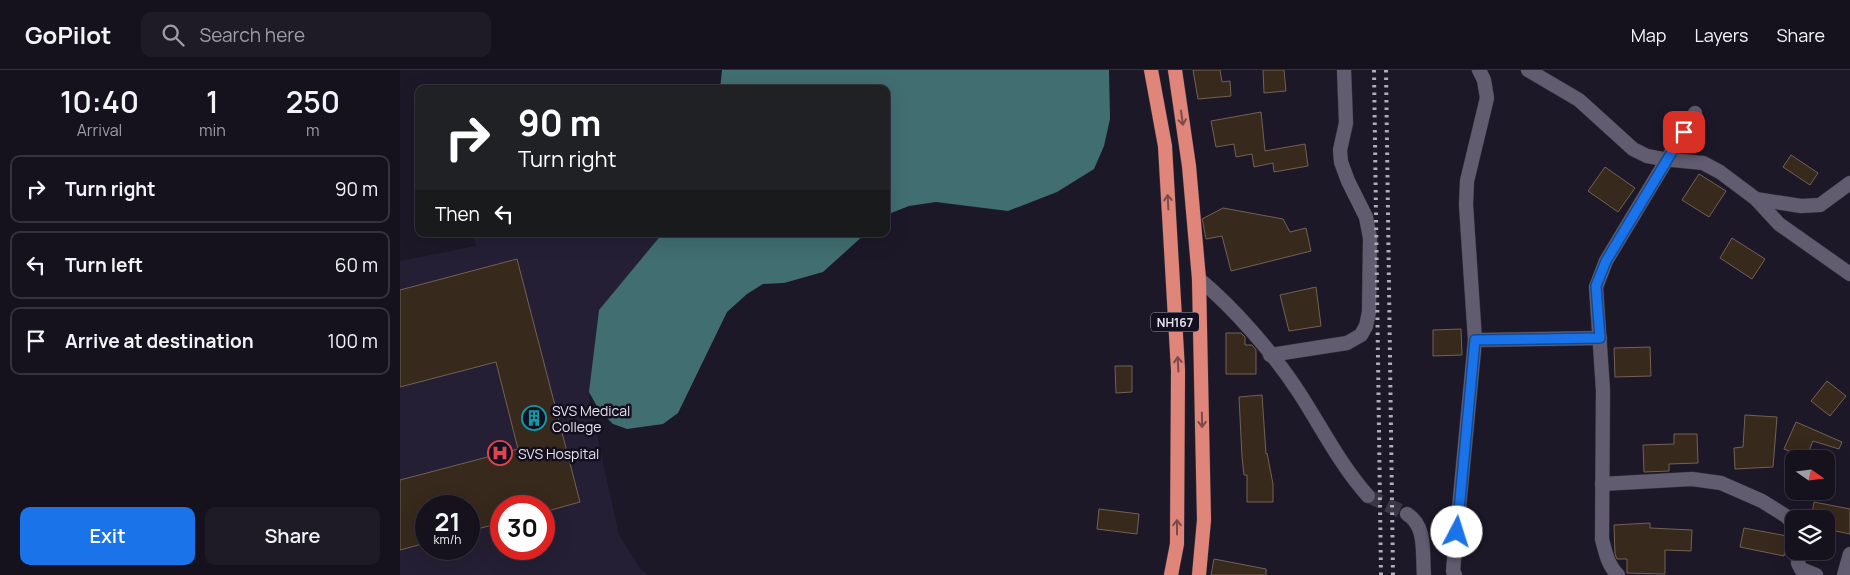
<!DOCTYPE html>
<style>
:root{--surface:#15121e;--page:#1e1b27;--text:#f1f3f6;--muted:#9d9ea4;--line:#34323c;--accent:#1a73e8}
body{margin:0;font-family:Manrope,sans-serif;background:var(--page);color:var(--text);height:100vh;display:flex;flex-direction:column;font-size:19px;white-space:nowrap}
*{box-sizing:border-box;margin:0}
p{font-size:16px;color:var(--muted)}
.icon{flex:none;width:28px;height:28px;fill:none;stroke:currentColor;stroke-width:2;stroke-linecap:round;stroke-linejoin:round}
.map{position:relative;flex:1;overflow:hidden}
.panel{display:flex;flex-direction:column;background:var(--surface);width:400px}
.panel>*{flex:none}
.guide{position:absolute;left:15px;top:15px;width:475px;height:152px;border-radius:10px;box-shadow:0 5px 20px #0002,0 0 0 1px var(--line);background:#202124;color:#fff;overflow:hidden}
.needle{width:32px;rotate:104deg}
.fabs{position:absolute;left:1385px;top:380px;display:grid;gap:10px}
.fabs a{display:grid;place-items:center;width:50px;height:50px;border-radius:10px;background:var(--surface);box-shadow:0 5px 20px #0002,0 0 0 1px var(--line);font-size:25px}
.speed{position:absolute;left:15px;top:425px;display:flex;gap:10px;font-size:25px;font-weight:700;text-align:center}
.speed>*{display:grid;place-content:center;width:65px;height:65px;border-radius:50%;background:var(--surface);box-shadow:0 5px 20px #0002,0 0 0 1px var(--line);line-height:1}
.speed small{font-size:12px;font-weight:400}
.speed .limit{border:8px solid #d22;background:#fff;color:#111}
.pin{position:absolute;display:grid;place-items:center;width:42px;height:42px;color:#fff;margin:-21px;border-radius:10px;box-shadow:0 2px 8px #0006}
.me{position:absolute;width:55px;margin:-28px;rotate:5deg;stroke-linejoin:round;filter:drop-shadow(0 0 4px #0008)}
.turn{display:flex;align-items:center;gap:18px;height:105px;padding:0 20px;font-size:22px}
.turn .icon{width:65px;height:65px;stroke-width:2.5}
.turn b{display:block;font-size:35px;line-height:42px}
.then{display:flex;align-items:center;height:48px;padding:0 20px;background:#0003;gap:10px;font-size:19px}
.eta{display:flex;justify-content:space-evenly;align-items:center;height:85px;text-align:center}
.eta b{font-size:30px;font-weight:600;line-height:35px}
.button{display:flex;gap:10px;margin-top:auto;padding:10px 20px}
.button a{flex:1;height:58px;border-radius:10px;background:var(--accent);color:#fff;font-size:20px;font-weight:600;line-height:58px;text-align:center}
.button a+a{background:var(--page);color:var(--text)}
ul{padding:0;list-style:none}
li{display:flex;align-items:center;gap:15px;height:68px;margin:0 10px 8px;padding:0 10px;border:2px solid var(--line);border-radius:10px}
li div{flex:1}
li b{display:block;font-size:19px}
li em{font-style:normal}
header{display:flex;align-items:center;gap:30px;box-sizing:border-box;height:70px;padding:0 25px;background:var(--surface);border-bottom:1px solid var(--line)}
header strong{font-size:24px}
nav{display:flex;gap:28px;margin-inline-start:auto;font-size:18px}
.search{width:350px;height:45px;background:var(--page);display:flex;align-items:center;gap:12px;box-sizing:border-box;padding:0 18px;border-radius:10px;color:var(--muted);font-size:19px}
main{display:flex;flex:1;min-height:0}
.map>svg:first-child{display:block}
.built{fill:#251f35;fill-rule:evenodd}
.water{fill:#416e71}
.building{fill:#37291c;stroke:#726253}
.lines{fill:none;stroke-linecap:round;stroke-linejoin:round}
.minor-tunnel{stroke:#3a3646;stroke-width:14;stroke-dasharray:14 7;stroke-linecap:butt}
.minor-casing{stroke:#383541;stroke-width:15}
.trunk-casing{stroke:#383541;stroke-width:15}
.minor{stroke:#615c70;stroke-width:14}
.trunk{stroke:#e08579;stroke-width:14}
.rail{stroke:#b0adb9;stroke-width:4;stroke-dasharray:2.5 5;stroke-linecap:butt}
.oneway{stroke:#7a4a4c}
.route-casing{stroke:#114b97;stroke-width:12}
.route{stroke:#1a73e8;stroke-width:9}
.labels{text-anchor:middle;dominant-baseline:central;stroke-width:5;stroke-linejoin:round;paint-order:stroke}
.shield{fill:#130f1e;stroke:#a5a3af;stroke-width:1}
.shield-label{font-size:12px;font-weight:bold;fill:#e4e2ed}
.poi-label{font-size:14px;fill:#e4e2ed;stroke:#130f1e;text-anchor:start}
</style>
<header>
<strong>GoPilot</strong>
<div class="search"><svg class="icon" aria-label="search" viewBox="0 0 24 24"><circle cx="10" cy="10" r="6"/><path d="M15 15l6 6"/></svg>Search here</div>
<nav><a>Map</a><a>Layers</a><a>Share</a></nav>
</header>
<main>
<section class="panel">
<div class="eta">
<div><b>10:40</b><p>Arrival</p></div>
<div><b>1</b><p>min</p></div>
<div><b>250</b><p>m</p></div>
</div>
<ul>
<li><svg class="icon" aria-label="right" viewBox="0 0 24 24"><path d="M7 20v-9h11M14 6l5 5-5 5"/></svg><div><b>Turn right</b></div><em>90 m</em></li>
<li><svg class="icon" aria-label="left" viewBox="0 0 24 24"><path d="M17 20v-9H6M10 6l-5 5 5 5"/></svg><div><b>Turn left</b></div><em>60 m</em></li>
<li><svg class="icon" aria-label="arrive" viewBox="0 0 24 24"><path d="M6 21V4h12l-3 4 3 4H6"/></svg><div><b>Arrive at destination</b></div><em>100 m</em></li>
</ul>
<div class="button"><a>Exit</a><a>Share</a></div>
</section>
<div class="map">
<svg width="1450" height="505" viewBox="0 0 1450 505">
<rect width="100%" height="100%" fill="#1c1828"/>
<path class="built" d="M73,164h189l-63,76 -10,89 30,136 22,35 8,5h-249v-314l76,-15zM26,436h43v43h-43zM101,436h43v43h-43z"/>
<g class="water">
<path d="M322,0h387l1,49 -6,27 -10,23 -37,23 -49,19 -72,-9 -27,4 -23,9v-126h-166z"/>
<path d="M262,164h203l-42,38 -39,11 -21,1 -16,10 -20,18 -49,101 -15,11 -36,5 -14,-5 -14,-14 -10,-18 10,-82z"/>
</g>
<g class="building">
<path d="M793,0h27l2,12 8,-1 1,15 -33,3z"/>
<path d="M863,0h21l2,21 -22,2z"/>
<path d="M861,42l4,39 40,-7 3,22 -34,6 -1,-9 -19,4 -2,-13 -16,3 -2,-13 -18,3 -5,-26z"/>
<path d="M1391,85l27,18 -8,12 -27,-18z"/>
<path d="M1205,97l30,21 -17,24 -30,-21z"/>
<path d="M1299,104l27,17 -17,26 -27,-17z"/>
<path d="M823,138l60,11 7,13 16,-4 5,23 -80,20 -9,-35 -16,3 -3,-16 -1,-4z"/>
<path d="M1332,168l33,21 -13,20 -32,-21z"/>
<path d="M117,189l63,243 -36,10v-6h-43v17l-32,8v-25h-43v37l-26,7v-70l118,-31 -22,-87 -96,25v-97z"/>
<path d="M916,217l5,39 -32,5 -9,-36z"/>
<path d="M1061,259l1,26 -29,1v-26z"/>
<path d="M826,263h15l4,4v8h7l4,5v24h-30z"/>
<path d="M1250,277l1,29 -36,1 -1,-29z"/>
<path d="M715,296h17v26l-16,1z"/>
<path d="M1427,311l19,15 -16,20 -19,-15z"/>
<path d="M862,325l4,59 1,-1 6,31v18h-26v-27h-3l-2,-18 -3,-60z"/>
<path d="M1345,345l32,2 -4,50 -38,2 -1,-21 9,-1z"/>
<path d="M1396,352l46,20 -3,7 -26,-8 -7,17 -22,-9z"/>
<path d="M1274,364h23l1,29 -29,1v7l-25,1 -1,-27 31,-1z"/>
<path d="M1414,432l36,7v25l-24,-5v-10h-15z"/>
<path d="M699,439l40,5 -2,20 -40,-5z"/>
<path d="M1250,453v5l42,2 -1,21 -26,-1v24l-38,-1v-14h-10l-2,-5 -1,-29z"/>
<path d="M1344,458l43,8 -3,20 -44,-9z"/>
<path d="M814,489l52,10v6h-55z"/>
</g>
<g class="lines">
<path class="minor-tunnel" d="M968,426l39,18"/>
<defs>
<g id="minor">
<path d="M1128,0l51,30 54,49 14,7 16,3 40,4 17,9 36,27 23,25 71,50"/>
<path d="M1356,129l45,7 19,-1 30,-22"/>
<path d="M799,209c35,29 74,74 99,112 23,35 42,74 70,105"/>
<path d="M1075,270l125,-2"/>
<path d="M870,285l77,-12 14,-8 5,-9 3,-14 1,-74 -4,-21 -18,-36 -7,-19 -1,-12 6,-27 -2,-53"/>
<path d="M1202,414l90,-5 29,4 41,18 24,15 8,8"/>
<path d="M1007,444c20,12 15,40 17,61"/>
<path d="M1399,481l-1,12 3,6 15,6"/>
<path d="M1055,505l-2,-4 22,-231 -9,-135 1,-24 20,-83 -3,-18 -5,-10"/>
<path d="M1218,505c-10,-9 -13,-24 -16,-36l1,-149 -7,-103 10,-26 89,-148"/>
<path d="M1444,505l6,-21"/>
</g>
<g id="trunk">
<path d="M751,0l14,76 13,224 -1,174 -6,31"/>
<path d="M775,0l14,96 10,113 5,241 -5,55"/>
</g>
</defs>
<use href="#minor" class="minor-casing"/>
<use href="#trunk" class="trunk-casing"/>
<use href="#minor" class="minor"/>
<use href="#trunk" class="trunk"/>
<g class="rail">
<path d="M974,0l7,505"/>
<path d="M986,0l7,505"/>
</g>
</g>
<defs><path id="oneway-shaft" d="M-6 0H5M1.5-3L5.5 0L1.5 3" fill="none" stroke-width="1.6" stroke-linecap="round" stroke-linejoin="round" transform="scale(1.25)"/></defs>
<g class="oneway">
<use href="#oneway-shaft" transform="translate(782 48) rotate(82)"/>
<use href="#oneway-shaft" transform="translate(768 132) rotate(-93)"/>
<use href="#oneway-shaft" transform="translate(778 294) rotate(-93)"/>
<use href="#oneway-shaft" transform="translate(802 350) rotate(89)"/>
<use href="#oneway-shaft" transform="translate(777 457) rotate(-90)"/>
</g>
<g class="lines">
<defs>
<path id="route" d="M1057,462l18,-192 125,-2 -4,-52 10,-25 78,-129"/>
</defs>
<use href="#route" class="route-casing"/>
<use href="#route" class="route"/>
</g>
<defs>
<symbol id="building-ring" viewBox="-11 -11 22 22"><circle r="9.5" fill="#130f1e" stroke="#0f9aa8" stroke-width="1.5"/><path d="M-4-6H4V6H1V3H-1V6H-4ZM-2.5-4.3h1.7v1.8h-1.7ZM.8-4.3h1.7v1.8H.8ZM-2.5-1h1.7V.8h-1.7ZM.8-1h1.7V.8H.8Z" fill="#0f9aa8"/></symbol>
<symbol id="hospital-ring" viewBox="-11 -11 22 22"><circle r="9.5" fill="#130f1e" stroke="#e0444e" stroke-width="1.5"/><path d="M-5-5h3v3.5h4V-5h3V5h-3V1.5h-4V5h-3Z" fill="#e0444e"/></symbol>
</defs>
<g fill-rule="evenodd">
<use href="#building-ring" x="120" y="334" width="28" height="28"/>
<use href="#hospital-ring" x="86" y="369" width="28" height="28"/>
</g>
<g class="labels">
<rect class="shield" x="751" y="242.5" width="48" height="19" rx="4"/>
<g class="shield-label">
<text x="775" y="252">NH167</text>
</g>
<g class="poi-label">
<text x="152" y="340">SVS Medical<tspan x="152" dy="16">College</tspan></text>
<text x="118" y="383">SVS Hospital</text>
</g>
</g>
</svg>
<div class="fabs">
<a><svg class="needle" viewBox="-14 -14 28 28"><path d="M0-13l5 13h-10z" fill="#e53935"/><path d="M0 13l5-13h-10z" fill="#9d9ea4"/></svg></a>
<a><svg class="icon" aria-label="layers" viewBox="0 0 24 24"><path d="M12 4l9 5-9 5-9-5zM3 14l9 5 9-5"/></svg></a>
</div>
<div class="speed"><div>21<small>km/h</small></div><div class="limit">30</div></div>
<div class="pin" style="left:1284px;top:62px;background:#d93025"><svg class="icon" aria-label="arrive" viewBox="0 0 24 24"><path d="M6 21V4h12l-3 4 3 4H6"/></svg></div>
<svg class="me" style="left:1057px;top:462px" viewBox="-20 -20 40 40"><circle r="19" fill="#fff"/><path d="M0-13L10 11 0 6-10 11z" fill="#1a73e8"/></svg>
<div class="guide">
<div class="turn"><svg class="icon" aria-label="right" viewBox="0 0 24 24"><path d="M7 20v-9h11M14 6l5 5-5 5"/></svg><div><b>90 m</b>Turn right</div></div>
<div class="then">Then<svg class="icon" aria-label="left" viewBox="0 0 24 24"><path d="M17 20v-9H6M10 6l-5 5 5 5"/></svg></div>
</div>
</div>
</main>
